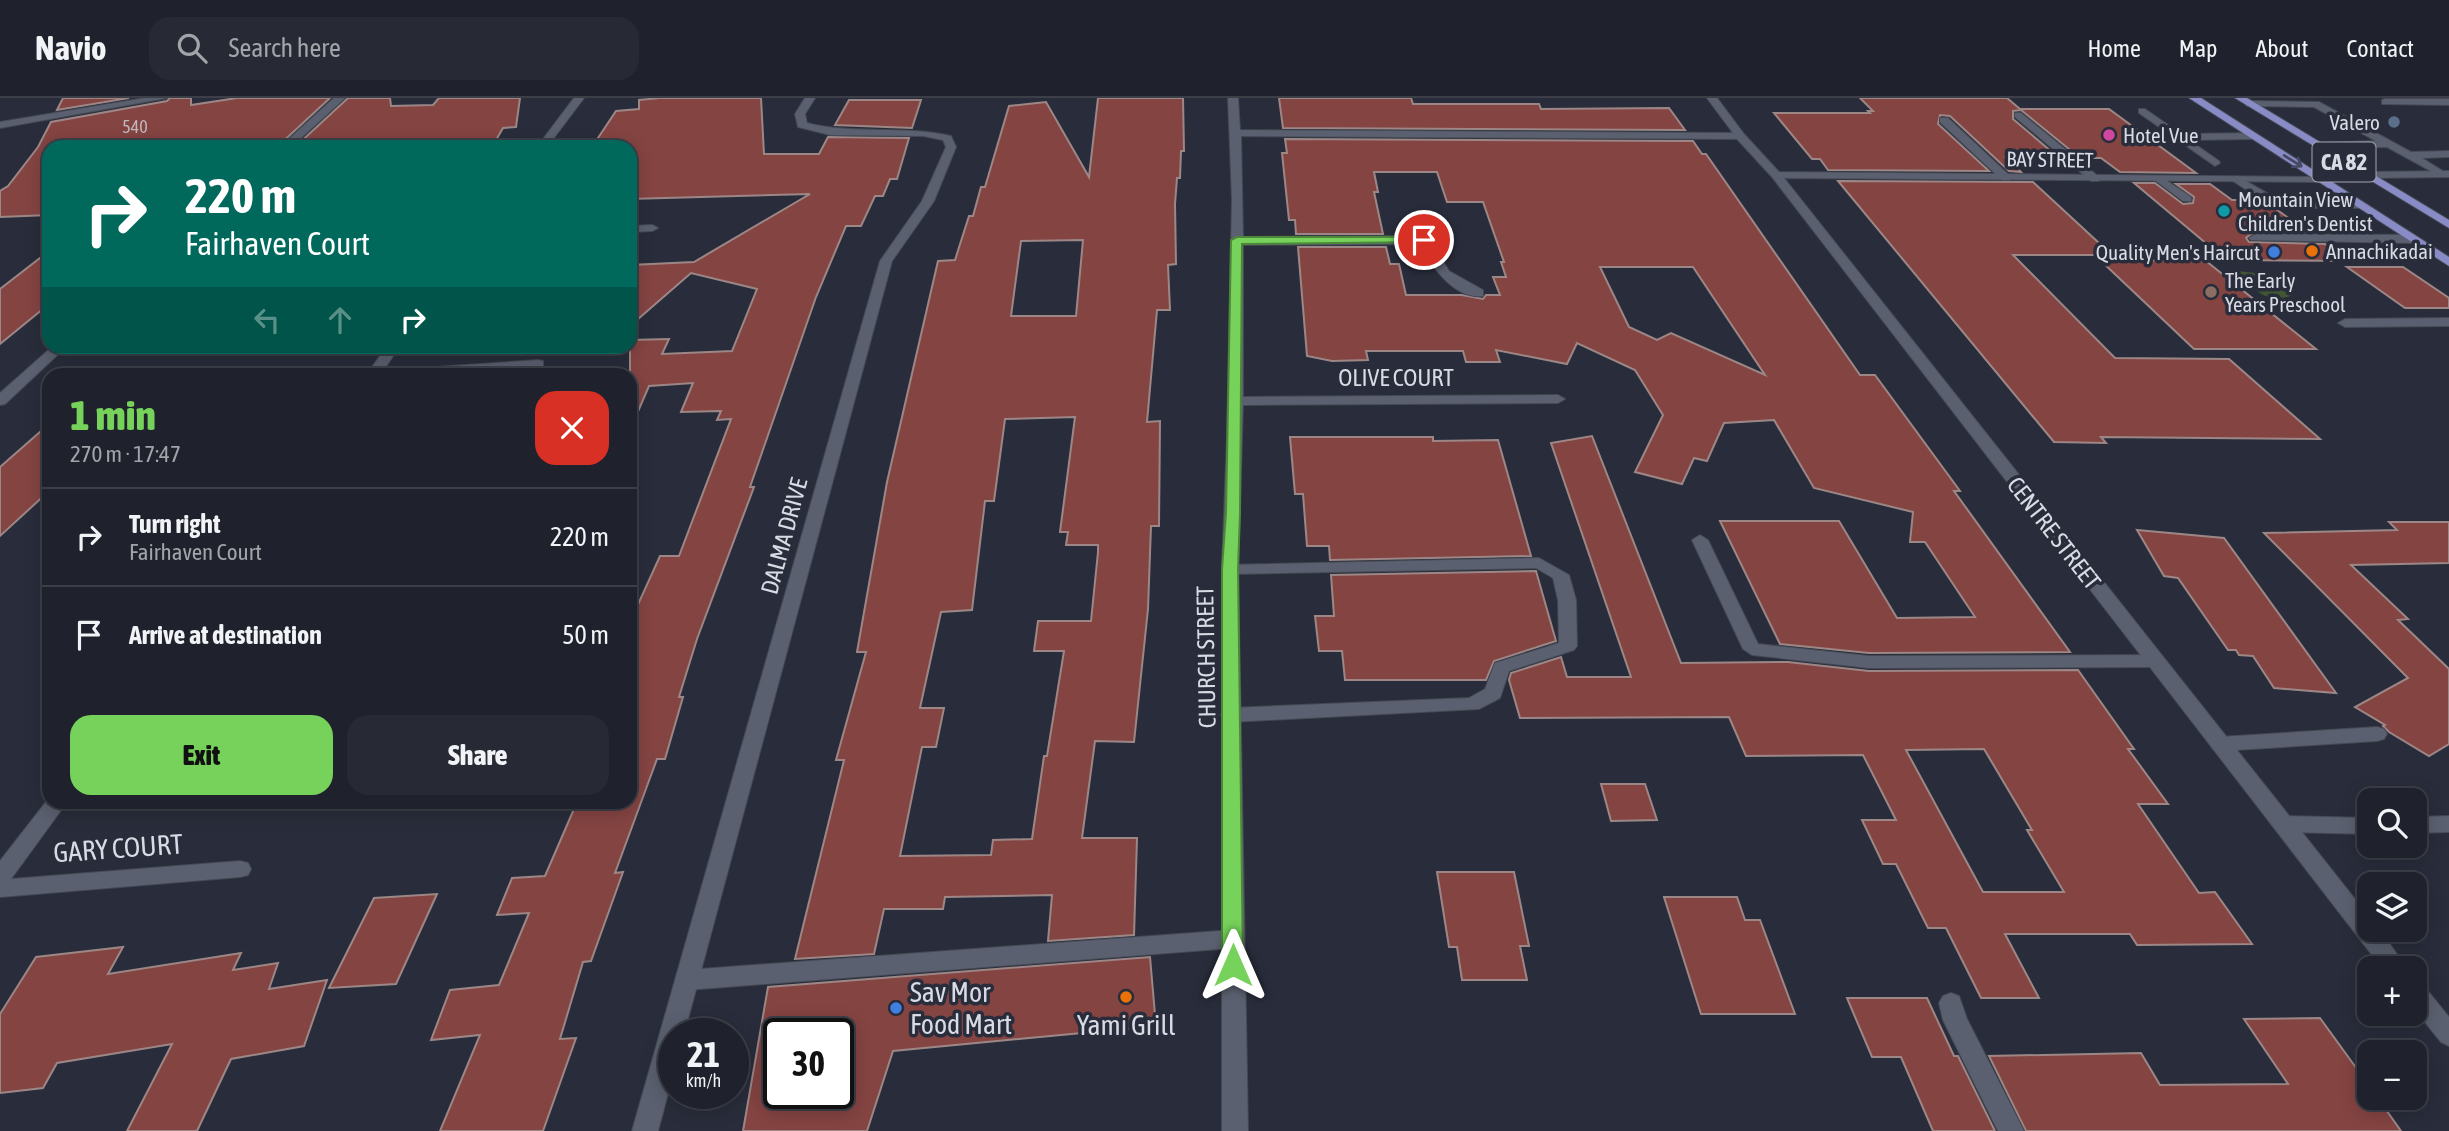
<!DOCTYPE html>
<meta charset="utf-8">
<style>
:root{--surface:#1f222c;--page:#272a34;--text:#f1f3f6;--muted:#a1a4a9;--line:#3c3f48;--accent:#76d25a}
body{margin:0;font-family:"Asap Condensed",sans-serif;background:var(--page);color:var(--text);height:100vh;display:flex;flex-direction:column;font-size:26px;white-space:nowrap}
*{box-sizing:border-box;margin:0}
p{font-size:23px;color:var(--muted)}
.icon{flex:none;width:38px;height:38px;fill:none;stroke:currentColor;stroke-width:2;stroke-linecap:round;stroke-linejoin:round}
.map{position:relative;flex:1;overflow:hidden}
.drawer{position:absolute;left:42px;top:270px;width:595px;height:441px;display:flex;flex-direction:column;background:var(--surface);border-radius:21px;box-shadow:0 4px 18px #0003,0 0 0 2px var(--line)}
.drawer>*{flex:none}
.banner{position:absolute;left:42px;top:42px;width:595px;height:214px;border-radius:21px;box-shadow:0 4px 18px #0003,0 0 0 2px var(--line);background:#00695c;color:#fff;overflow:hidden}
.controls{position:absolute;left:2357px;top:690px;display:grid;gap:14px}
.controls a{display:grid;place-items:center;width:70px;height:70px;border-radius:14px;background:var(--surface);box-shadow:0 4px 18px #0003,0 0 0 2px var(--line);font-size:35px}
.speed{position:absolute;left:658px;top:920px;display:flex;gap:14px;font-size:35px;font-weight:700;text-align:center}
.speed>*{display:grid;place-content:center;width:91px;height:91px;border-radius:50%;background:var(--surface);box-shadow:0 4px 18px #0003,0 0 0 2px var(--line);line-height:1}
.speed small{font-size:18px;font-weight:400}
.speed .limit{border:4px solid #111;border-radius:10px;background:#fff;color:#111}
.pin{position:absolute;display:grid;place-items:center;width:60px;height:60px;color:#fff;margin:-30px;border:4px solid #fff;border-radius:50%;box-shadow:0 2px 7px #0007}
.me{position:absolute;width:77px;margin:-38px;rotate:0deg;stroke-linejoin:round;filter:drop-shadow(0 0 5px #0008)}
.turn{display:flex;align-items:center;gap:24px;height:147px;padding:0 28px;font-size:32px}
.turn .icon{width:91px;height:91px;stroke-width:2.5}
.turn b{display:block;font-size:49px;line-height:60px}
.lanes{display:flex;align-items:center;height:66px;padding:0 28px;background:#0003;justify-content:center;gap:35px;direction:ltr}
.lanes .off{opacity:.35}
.round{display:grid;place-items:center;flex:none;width:74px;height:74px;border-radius:21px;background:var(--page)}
.headline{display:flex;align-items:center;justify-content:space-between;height:119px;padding:0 28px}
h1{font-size:42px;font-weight:800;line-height:52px;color:var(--accent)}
.button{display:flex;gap:14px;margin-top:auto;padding:14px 28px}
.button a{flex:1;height:80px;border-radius:21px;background:var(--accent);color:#111;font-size:28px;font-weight:800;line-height:80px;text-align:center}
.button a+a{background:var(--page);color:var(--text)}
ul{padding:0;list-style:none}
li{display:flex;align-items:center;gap:21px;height:98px;padding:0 28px;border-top:2px solid var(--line)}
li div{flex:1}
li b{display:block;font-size:26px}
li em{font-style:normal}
header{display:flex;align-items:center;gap:42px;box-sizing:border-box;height:98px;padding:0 35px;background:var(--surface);border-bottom:2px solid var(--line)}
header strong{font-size:33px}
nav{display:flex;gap:38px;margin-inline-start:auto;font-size:24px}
.search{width:490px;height:63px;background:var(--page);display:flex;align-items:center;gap:18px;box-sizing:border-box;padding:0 24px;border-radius:21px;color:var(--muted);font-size:26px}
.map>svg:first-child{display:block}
.green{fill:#415632}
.building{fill:#844442;stroke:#9c8786;stroke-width:2;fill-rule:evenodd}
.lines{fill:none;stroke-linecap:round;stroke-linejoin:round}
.lane-casing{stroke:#454954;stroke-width:2}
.street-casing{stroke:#454954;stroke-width:2}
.primary-casing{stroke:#454954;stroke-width:2}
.lane{fill:#5a606f;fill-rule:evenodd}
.street{fill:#5a606f;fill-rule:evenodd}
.primary{fill:#888bc5;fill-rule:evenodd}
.oneway{stroke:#464964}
.route{fill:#76d25a;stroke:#4d883a;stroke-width:2}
.service-dot{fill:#5c6f8a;stroke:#292d3b;stroke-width:2.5}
.hotel-dot{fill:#d1479c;stroke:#292d3b;stroke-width:2.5}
.culture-dot{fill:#0f9aa8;stroke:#292d3b;stroke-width:2.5}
.food-dot{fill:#e8710a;stroke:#292d3b;stroke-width:2.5}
.shop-dot{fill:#3f7fe0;stroke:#292d3b;stroke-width:2.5}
.education-dot{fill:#8d6e63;stroke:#292d3b;stroke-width:2.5}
.labels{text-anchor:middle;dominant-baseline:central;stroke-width:7;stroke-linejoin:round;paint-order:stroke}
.far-number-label{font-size:18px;fill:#c3b5bc}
.far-poi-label{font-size:21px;fill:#d8dbe4;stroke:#292d3b;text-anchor:start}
.far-street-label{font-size:21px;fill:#d8dbe4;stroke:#292d3b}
.shield{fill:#292d3b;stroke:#a4a7b1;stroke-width:2}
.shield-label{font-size:23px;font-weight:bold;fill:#d8dbe4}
.street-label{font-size:24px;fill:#d8dbe4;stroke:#292d3b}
.near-street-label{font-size:28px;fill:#d8dbe4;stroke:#292d3b}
.near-poi-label{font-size:28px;fill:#d8dbe4;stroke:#292d3b;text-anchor:start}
</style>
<header>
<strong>Navio</strong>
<div class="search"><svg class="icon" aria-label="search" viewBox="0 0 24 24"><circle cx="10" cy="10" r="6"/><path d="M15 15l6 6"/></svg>Search here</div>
<nav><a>Home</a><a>Map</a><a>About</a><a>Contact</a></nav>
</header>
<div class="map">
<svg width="2449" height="1033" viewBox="0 0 2449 1033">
<rect width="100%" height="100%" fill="#292d3b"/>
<path class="green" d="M2238,173l25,3 29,21c-22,12 -41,-8 -56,-22z"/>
<g class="building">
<path d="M63,0h66l-72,12z"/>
<path d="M170,0h21v7l46,-7h93l-53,49h-51v-3l-177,3v68l-49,2v-26l8,-5 30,-39 13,-25 116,-21z"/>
<path d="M348,0h42l1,8 42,-1 6,-7h81l-4,29 -13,1 -11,19h-197z"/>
<path d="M660,0h101l3,56h55l9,-17 81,1 -12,41h-7l-7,17h-8l-14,30h-15l-30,71 -66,190h4l-57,152 -18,58h4l-18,62h-8l-42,114 8,-1 -32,89 -8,1 -23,77 16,-1 -33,93h-103l40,-96 -49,5 19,-50 49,-5 30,-72 -32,2 15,-37 33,-2 32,-74h53v-180l30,-66h19l52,-137 -14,1 4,-9 -40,1 12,-29 -44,3 -19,44v-90l39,-1 -7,15 70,-3 25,-62 -66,-16 -61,53v-61l64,-3 116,-68 -180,5v-52h-38l24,-36 23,-2v-9z"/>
<path d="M1098,0h85l1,53h-3l-1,27h-3l-2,26 1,60 -8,1 2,45h-13l-10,112 13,-1 -1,105h-8l-3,83 -14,133 -39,-1 -13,97h55l-3,97 -86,6 4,-46 -107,2 -2,12h-59l-10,45 -79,5 49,-199h-8l30,-108h-9l30,-170 51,-221 17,-1 14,-44h4l8,-29h4l24,-81 37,-4 43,75zM1083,142l-7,76h-65l10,-75zM1075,319l-15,115h8l-2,13h32v7l-7,69h-53l-4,30h30l-17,105h-3l-12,83 -39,1 -2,15 -91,1 22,-109h14l8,-39h-24l21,-96 31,-2 13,-109h9l11,-82z"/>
<path d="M1279,0h132l2,6h126l2,5 128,-1 16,22 -402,-2z"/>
<path d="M1860,0h147l13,11h89l87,64 -76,-1 -19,-14h-21l-59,-48 -8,1v8l46,39 -53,-1 15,15 -12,-1 -59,-55 -10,-1 -2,9 51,47 -161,-1 -8,-11h-8l-38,-46h96l-2,-2h5z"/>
<path d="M849,2h72l-9,28 -77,-3z"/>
<path d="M1285,41l408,2 9,13h4l154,221h15l85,116h-6l116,161 -201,1 -89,-9 -60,-123h119l58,97 78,-1 -50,-75h-15l3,-30 -99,-24 -40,-68 -50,3 -17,38 -13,-3 -12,26 -47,-12 28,-57 -28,-45 -58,-27 -10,21 -71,-14 4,12h-34l-3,-11h-97l2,9 -36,1 -25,-5 -9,-109h88l4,17h9l7,31h56l21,4 3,-4h14l-7,-18h13l-5,-15h3l-21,-60h-36l-10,-30h-63l4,20h-4l9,42h-87l-1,-14h-6l-7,-67h5zM1600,169h93l72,108 -94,-42 -14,7 -28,-13z"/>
<path d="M1838,83l195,1 79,73h-99l102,103 114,1 91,80 -219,-2 5,6 -52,-1z"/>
<path d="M2134,85h21l28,21 10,-1 1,-6 -18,-13h34l22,16h25l19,9 32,23 -53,-1 -9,7 3,4 76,2 24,17 -123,-1z"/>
<path d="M49,153v53l-49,40v-55z"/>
<path d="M2100,162l106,1 110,88h-122z"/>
<path d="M2347,169h56l46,31v10h-44z"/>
<path d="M49,326v67l-49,45v-69z"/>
<path d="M1592,338l89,227 107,-1 81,9 209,-1 56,79h-6l40,55h-30l61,89 16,-1 37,52 -115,1 -7,-11h-125l34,64h-58l-35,-70h-18l-32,-64h-13l-21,-44h34l-33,-65 -117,1 -17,-39 -209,1 -11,-38 2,-7 50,-16 6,20h64l-80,-234zM1984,651l48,81h-5l37,62h-81l-77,-142z"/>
<path d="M1290,339h143v4l65,-1 33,116 -201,4 -1,-14h-22l-4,-52h-8z"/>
<path d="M2389,424h60v41l-98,2 57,54 -10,1 51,49v75l-20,12 -40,-24 -6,-6 2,-1 -30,-18 53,-29 -144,-145 133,-3z"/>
<path d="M2137,432l87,8 112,155 -62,-5 -21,-32 -14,-1 -3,-5h-8l-50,-72 -14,-2z"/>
<path d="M1536,473l20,70 -62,20 -8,19h-141l-3,-29h-23l-4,-35h19l-3,-41z"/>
<path d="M1601,686h44l12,36 -46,1z"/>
<path d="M1437,774h77l15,74h-9l7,34h-65l-5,-33h-8z"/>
<path d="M437,796l-41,90 -67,4 45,-90z"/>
<path d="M1664,799h73l8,23h15l35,94h-94z"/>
<path d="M123,849l-15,27 133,-21 -8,17 45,-7 -9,26 58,-9 -23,66 -73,13 -34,72h-70l45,-87 -115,19 -14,25 -43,5v-79l36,-57z"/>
<path d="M1150,859l6,69 -263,25 -26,80h-124l25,-144zM779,936h59v60h-59z"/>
<path d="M1847,900h80l27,58h4l37,75h-62l-32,-74h-29z"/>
<path d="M2320,920l50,69v10h7l24,34h-375l-37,-75 152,-3 19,32 128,-1 -44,-65z"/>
</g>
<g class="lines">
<defs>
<g id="lane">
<path d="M2385,1h64v6l-67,-1v-4z"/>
<path d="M2250,3l69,1 92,50 38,-1v6l-27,1 27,17 -9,1 -53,-29 -74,1v-4l4,-1 59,-2 -62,-34 -67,-1 -2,-2z"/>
<path d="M2139,11h6l36,25 73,-1 5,3 -5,3 -65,1 30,21 1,2 -5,3 -76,-53z"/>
<path d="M2015,15h6l78,64v4h-8l-76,-64z"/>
<path d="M1940,20h8l62,58v4h-8l-62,-58z"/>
<path d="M2160,78l31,21v4h-8l-27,-20 -1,-2z"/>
<path d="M2237,78l46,26h79l6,3 -6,3h-80l-16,-5 -33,-22 -1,-2z"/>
<path d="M2255,136l159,1 6,4 -6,4 -163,-3 -2,-2z"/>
<path d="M1420,139h8l21,34 34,19v6c-30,4 -54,-33 -65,-56z"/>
<path d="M2449,220v8l-104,1 -7,-4 7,-4z"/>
<path d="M1700,437l8,5 50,104 111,12 285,-1 9,6 -9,6 -285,1 -117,-13 -9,-6 -51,-109z"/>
<path d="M1539,460l30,17 7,25 1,46 -3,4 -65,21 -9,27 -21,11 -248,13 -7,-2 -3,-5 3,-5 7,-2 238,-10 16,-9 10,-26 64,-20 -1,-43 -5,-22 -17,-10 -306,6 -8,-5 2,-4z"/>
<path d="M2377,629l7,2 3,5 -3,5 -7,2 -157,10 -7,-2 -3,-5 3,-5 7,-2z"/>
<path d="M2283,718l87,2v16l-87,-2 -7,-2 -3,-6 3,-6z"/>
<path d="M2449,718v16l-34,1v-16z"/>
<path d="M1233,832l8,2 3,7 -3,7 -8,2 -546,42 -8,-3 -4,-7 4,-7 8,-3z"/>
<path d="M1951,895l8,3 8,23 57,112h-26l-55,-111 -4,-17 4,-7z"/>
</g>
<g id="street">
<path d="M145,0h22l-167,30v-6z"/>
<path d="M334,0h11l-54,49h-11z"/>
<path d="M574,0h10l-37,49h-10z"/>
<path d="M805,0h10l-10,16 2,9c47,12 96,2 144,13l5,11 -22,54 -42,60 -208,773h-10v37l-16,60h-26l248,-870 42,-60 24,-54 -3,-7 -20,-4 -93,-1 -32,-8 -3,-13z"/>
<path d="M1228,0h10l2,32 493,3 -26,-35h10l27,36 35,38 548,5 1,2 -5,3 -539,-4 586,740v11h9l28,39h-25l-610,-791 -35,-38 -496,-3 2,101 181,-1 6,4 -6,4 -181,1v152l315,-2 7,4 -7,4 -315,2 -5,164 10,562h-26v-562l5,-133 5,-236z"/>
<path d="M2449,73v6l-82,1 -5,-3 5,-3z"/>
<path d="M630,128l22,-1 6,3 -6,3 -22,1z"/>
<path d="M53,248h14l-62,58 -5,1v-12z"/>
<path d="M387,248h13l-19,28h-14z"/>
<path d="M538,262l5,1v6l-98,7h-60l7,-4z"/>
<path d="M49,700v4h18l-56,77 229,-18 8,2 3,6 -3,6 -8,2 -240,20v-36z"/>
<path d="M2415,884l8,3 26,32v29l-8,-4 -26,-32z"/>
</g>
<g id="primary">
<path d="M2189,0h12l248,159v9z"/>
<path d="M2235,0h12l202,122v8z"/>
</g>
</defs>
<use href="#lane" class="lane-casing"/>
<use href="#street" class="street-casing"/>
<use href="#primary" class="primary-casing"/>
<use href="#lane" class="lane"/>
<use href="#street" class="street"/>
<use href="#primary" class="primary"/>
</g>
<defs><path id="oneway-shaft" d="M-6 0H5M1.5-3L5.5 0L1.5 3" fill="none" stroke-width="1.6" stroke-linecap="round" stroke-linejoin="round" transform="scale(1.75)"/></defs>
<use class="oneway" href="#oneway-shaft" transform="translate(2293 63) rotate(32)"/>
<path class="route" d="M1424,139l6,3 -2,2 -186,2 -2,269 -2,56 5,396 -3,6 -7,2 -7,-2 -4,-6v-396l4,-56 5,-273 6,-3z"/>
<circle class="service-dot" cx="2394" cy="24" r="7"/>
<circle class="hotel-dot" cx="2109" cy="37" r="7"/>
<circle class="culture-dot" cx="2224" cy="113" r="7"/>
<g class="food-dot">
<circle cx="2312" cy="153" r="7"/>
<circle cx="1126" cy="899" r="7"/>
</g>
<g class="shop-dot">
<circle cx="2274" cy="154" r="7"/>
<circle cx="896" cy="910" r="7"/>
</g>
<circle class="education-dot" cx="2211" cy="194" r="7"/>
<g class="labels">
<g class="far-number-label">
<text x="135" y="28">540</text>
</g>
<g class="far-poi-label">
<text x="2380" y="24" text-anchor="end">Valero</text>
<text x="2123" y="37">Hotel Vue</text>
<text x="2238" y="101">Mountain View<tspan x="2238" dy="24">Children's Dentist</tspan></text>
<text x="2326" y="153">Annachikadai</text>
<text x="2260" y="154" text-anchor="end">Quality Men's Haircut</text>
<text x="2225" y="182">The Early<tspan x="2225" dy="24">Years Preschool</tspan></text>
</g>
<g class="far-street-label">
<text transform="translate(2050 61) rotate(1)">BAY STREET</text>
</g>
<rect class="shield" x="2312.5" y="44.5" width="63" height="39" rx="5"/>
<g class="shield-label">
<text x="2344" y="64">CA 82</text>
</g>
<g class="street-label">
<text x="1396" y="279">OLIVE COURT</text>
<text transform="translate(2054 435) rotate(52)">CENTRE STREET</text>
<text transform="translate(784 438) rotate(-75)">DALMA DRIVE</text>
<text transform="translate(1206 559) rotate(-91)">CHURCH STREET</text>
</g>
<g class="near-street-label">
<text transform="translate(118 750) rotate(-4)">GARY COURT</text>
</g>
<g class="near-poi-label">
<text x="910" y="894">Sav Mor<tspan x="910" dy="32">Food Mart</tspan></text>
<text x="1126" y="927" text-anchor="middle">Yami Grill</text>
</g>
</g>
</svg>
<div class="controls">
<a><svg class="icon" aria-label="search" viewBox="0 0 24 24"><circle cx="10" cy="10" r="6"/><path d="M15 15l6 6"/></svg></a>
<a><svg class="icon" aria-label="layers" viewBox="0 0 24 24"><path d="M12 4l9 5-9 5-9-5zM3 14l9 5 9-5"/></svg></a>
<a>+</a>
<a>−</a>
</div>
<div class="speed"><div>21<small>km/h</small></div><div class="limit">30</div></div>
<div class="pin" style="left:1424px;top:142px;background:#d93025"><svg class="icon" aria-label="arrive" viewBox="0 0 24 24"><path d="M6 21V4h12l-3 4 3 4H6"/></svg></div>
<svg class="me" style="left:1233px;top:867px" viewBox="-20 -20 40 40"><path d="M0-17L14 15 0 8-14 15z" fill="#76d25a" stroke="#fff" stroke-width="4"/></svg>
<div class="banner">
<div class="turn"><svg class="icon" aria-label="right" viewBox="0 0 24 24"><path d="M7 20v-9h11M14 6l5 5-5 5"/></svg><div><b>220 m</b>Fairhaven Court</div></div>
<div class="lanes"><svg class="icon off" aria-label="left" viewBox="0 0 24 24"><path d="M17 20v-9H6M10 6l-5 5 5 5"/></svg><svg class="icon off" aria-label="ahead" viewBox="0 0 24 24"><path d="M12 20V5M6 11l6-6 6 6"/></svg><svg class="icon" aria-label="right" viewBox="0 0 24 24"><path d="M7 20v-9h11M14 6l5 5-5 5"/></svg></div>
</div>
<section class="drawer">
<div class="headline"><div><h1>1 min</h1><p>270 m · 17:47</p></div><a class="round" style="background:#d93025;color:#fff"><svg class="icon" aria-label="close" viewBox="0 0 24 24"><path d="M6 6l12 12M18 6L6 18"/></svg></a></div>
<ul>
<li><svg class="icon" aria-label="right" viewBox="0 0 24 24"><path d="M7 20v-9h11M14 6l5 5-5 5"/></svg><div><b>Turn right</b><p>Fairhaven Court</p></div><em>220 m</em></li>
<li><svg class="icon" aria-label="arrive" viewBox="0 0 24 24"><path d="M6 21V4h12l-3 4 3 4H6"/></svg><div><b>Arrive at destination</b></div><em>50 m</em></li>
</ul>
<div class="button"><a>Exit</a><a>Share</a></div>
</section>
</div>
